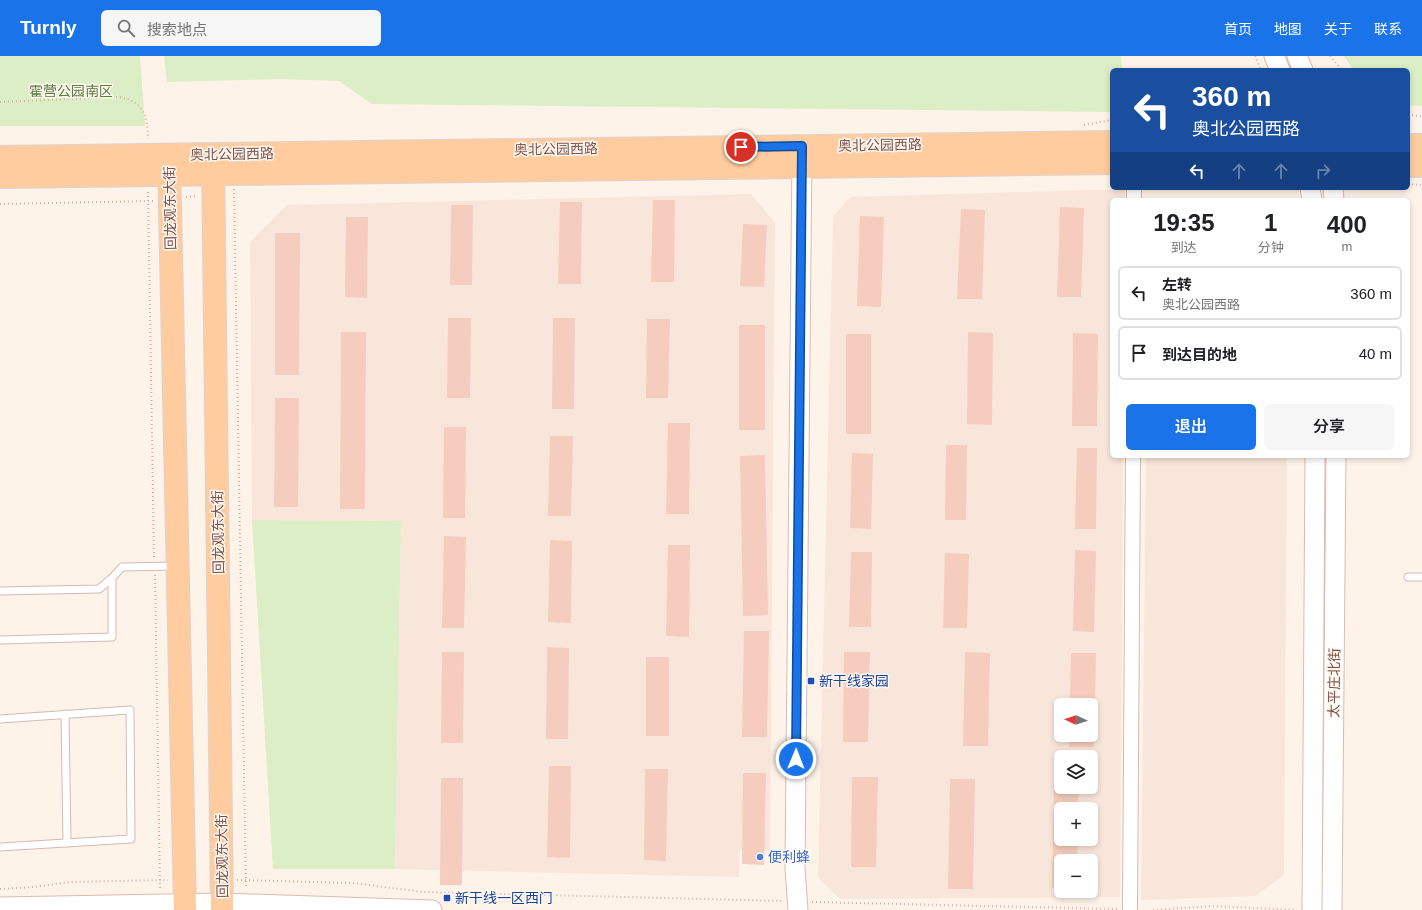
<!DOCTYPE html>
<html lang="zh">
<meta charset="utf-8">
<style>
:root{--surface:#fff;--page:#f6f6f6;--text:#202124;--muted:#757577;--line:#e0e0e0;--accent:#1a73e8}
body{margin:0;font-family:Helvetica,"Noto Sans SC",sans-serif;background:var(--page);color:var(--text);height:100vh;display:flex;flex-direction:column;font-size:15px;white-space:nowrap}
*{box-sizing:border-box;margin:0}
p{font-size:13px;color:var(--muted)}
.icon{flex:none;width:22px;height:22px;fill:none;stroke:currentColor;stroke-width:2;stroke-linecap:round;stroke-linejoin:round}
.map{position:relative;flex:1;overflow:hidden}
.drawer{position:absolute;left:1110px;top:142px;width:300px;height:260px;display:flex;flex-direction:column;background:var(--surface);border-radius:6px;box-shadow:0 2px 6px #0003}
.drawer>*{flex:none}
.guide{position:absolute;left:1110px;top:12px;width:300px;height:122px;border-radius:6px;box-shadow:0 2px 6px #0003;background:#1a4fa0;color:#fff;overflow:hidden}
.needle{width:26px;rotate:274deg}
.controls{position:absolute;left:1054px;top:642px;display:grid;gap:8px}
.controls a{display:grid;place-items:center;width:44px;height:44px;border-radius:6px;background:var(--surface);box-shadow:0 2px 6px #0003;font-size:20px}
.pin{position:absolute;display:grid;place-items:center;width:34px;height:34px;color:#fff;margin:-17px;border:2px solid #fff;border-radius:50%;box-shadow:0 1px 4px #0007}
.me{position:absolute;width:44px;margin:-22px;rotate:1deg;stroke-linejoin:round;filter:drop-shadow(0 0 3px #0008)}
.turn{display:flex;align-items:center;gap:14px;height:84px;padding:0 16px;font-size:18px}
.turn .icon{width:52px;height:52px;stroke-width:2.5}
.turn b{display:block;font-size:28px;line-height:34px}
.lanes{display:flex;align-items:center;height:38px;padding:0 16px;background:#0003;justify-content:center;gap:20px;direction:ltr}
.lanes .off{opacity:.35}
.eta{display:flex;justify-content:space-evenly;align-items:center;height:68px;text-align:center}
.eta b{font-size:24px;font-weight:600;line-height:28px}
.cta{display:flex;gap:8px;margin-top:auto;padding:8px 16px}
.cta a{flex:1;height:46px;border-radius:6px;background:var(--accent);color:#fff;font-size:16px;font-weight:600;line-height:46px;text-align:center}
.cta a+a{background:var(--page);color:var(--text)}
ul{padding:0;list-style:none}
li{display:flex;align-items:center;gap:12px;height:54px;margin:0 8px 6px;padding:0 8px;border:2px solid var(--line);border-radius:6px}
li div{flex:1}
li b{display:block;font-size:15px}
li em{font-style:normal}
header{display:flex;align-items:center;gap:24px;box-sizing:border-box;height:56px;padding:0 20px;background:var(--accent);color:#fff}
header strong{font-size:19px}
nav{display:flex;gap:22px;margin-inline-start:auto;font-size:14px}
.search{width:280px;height:36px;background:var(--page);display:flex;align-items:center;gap:10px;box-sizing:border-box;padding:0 14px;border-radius:6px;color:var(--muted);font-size:15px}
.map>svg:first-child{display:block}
.residential{fill:#f9e6da;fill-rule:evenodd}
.green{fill:#dceec5}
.building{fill:#f6ccbe}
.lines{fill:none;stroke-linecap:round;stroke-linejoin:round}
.lane-casing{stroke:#d4bab0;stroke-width:9}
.street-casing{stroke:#d4bab0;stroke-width:16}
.secondary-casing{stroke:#dabbaf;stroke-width:21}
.primary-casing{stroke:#ddd2d0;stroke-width:24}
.path{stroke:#dcaea0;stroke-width:2;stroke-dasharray:1 3;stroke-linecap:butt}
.lane{stroke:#fff;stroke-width:7}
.street{stroke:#fff;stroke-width:14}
.secondary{stroke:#fff;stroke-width:19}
.primary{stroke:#ffcc9f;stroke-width:22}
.route-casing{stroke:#114b97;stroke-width:10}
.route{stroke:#1a73e8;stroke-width:7}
.transit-dot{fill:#1a4fb4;stroke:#fff7f1;stroke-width:1.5}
.shop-dot{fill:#3f7fe0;stroke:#fff7f1;stroke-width:1.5}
.labels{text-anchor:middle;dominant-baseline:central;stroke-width:3;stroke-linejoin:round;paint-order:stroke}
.park-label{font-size:14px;fill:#5a7c3d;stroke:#fff7f1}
.street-label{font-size:14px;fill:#7c5349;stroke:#fff7f1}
.transit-label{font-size:14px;fill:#164399;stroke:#fff7f1;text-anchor:start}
.shop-label{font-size:14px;fill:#366cbe;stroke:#fff7f1;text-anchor:start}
</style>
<header>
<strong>Turnly</strong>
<div class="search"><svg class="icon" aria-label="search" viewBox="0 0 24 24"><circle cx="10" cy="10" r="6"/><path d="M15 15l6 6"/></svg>搜索地点</div>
<nav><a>首页</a><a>地图</a><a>关于</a><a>联系</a></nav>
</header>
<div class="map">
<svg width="1422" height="854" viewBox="0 0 1422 854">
<rect width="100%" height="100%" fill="#fef3e9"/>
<g class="residential">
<path d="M1091,134h34v10h-13v256h11l-3,441 -280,2 -22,-21 15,-661 17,-20zM1061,649h30v30h-30zM1061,701h30v30h-30zM1061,753h30v30h-30zM1061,805h30v30h-30z"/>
<path d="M751,138l24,29 -5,628h-30l-1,26 -344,-8 6,-348 -149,-1 -2,-278 37,-37z"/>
<path d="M1146,400h141l-3,419 -29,21 -114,4z"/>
</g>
<g class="green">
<path d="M0,0h140l5,70h-145z"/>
<path d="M164,0h957l1,14h-10v42l-740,-8 -33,-23 -56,-2 -116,3z"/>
<path d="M1344,0h78v50l-14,-1v-35h-54z"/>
<path d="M252,464l149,1 -6,348h-122z"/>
</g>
<g class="building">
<path d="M653,144h22l-1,82h-23z"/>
<path d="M560,146h22l-1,82h-23z"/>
<path d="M451,149h22l-1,80h-22z"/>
<path d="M1060,151l24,1 -3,89h-24z"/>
<path d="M961,153l24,1 -3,89h-25z"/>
<path d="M860,160l24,1 -3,90 -24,-1z"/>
<path d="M346,161h22l-1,81 -22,-1z"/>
<path d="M743,168l24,1 -3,62 -24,-1z"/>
<path d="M275,177h25l-1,142h-24z"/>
<path d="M448,262h23l-1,80h-23z"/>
<path d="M553,262h22l-1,91h-22z"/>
<path d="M647,263h23l-2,79h-22z"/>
<rect x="739" y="269" width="26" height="105"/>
<path d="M341,276h25l-1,177h-25z"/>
<path d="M968,276l25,1 -1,92 -25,-1z"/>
<path d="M1073,277l25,1 -1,92h-25z"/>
<rect x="846" y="278" width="25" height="100"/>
<path d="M275,342h24l-1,109h-24z"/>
<path d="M668,367h22l-1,91h-23z"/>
<path d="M444,371h22l-1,91h-22z"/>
<path d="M550,380h23l-2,80h-23z"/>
<path d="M946,389h21l-1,75h-21z"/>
<path d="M1077,392h20l-1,81h-21z"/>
<path d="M852,397l21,1 -2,75 -21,-1z"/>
<path d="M765,399l3,160 -25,1 -3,-160z"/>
<path d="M444,480l22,1 -2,91h-22z"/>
<path d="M550,484l22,1 -1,82 -23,-1z"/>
<path d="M668,489h22l-1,92 -23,-1z"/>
<path d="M1075,494l21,1 -2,81 -21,-1z"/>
<path d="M851,496h21l-1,75h-22z"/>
<path d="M945,497l24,1 -2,74h-24z"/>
<path d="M744,575h25l-2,106h-25z"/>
<path d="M547,591l22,1 -1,91h-22z"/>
<path d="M442,596h22l-1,91h-22z"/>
<path d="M844,596h26l-2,90h-25z"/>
<path d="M965,596l25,1 -2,93h-25z"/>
<path d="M1071,597h25l-2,94h-25l1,-12h21v-30h-21z"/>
<rect x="646" y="601" width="23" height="79"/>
<path d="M549,710h22l-1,92 -23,-1z"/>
<path d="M645,713h23l-2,92 -22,-1z"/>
<path d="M743,717h23l-2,92 -22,-1z"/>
<path d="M852,721h26l-2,90h-25z"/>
<path d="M441,722h22l-1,107h-22z"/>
<path d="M950,723h25l-2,110h-25z"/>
<path d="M1054,724h7v7h18l-1,22h-17v30h17l-1,22h-16v27h-9z"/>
</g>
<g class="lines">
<defs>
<g id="lane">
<path d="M1408,521h14"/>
<path d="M0,535l99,-2 13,-11 10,-11 53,-1"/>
<path d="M0,584l112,-3v-59"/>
<path d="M65,658l2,129"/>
<path d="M0,663l130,-9 1,129 -131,8"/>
</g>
<g id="street">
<path d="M1134,144v-12"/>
<path d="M1130,854l3,-454"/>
</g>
<g id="secondary">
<path d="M1274,0l6,14"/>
<path d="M1297,0l6,14"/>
<path d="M1310,132l2,12"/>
<path d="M1333,132l1,12"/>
<path d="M0,851l222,-4 210,7"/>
<path d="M798,854l-3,-42 7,-716"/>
<path d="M1312,854l3,-454"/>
<path d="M1332,854l4,-454"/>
</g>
<g id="primary">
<path d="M1408,89h14"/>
<path d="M0,101l1112,-15"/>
<path d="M213,103l9,751"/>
<path d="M169,104l16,750"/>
<path d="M1408,110h14"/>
<path d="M0,121l1112,-14"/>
</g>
</defs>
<use href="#lane" class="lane-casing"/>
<use href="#street" class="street-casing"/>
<use href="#secondary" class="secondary-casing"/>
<use href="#primary" class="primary-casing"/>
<g class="path">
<path d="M1255,0l6,14"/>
<path d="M1330,0l12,14"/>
<path d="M0,46l118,-5c26,4 29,18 30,42"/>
<path d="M1408,59l14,1"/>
<path d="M1084,69l28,-5"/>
<path d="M1408,128l14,1"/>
<path d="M234,133l12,700"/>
<path d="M148,136l6,365"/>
<path d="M186,141l11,-1"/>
<path d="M0,148l154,-3"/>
<path d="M155,519l5,314"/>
<path d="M237,824l115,3 72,9 360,9"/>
<path d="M0,833l33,-2 38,-5 97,-2"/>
<path d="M812,846l305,7"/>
<path d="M1153,854l58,-4 86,4"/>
</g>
<use href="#lane" class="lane"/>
<use href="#street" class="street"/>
<use href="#secondary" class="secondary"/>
<use href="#primary" class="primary"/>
</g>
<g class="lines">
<defs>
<path id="route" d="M741,91l61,-1 -6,613"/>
</defs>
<use href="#route" class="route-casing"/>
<use href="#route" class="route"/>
</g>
<g class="transit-dot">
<rect x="807" y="621" width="8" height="8" rx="2"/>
<rect x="443" y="838" width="8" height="8" rx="2"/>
</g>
<circle class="shop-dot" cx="760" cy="801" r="4"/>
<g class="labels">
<g class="park-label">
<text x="71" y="35">霍营公园南区</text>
</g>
<g class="street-label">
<text transform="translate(880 89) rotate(-1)">奥北公园西路</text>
<text transform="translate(556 93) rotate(-1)">奥北公园西路</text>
<text transform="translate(232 98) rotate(-1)">奥北公园西路</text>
<text transform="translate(170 152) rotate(-91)">回龙观东大街</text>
<text transform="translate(218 476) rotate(-91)">回龙观东大街</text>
<text transform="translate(1334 627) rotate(-89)">太平庄北街</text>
<text transform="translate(222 800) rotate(-91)">回龙观东大街</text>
</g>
<g class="transit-label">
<text x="819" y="625">新干线家园</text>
<text x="455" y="842">新干线一区西门</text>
</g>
<g class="shop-label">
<text x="768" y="801">便利蜂</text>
</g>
</g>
</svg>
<div class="controls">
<a><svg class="needle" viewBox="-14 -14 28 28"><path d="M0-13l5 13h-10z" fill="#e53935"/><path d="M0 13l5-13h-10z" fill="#757577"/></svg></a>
<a><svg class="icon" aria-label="layers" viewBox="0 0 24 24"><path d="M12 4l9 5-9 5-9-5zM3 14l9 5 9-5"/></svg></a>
<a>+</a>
<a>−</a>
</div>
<div class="pin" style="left:741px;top:91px;background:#d93025"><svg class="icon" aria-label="arrive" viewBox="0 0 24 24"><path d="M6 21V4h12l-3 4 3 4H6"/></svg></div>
<svg class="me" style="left:796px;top:703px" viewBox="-20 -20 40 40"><circle r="17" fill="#1a73e8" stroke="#fff" stroke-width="3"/><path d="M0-11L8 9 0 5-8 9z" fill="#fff"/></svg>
<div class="guide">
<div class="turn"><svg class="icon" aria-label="left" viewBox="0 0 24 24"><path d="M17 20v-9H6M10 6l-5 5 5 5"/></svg><div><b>360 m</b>奥北公园西路</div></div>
<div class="lanes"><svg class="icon" aria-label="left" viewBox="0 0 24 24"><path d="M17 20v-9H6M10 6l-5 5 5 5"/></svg><svg class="icon off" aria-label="ahead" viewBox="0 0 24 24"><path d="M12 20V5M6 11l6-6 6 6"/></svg><svg class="icon off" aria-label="ahead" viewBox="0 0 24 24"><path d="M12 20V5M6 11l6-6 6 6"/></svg><svg class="icon off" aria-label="right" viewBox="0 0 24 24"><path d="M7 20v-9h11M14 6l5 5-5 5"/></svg></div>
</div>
<section class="drawer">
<div class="eta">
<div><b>19:35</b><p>到达</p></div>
<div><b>1</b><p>分钟</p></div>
<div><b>400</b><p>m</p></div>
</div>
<ul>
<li><svg class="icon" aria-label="left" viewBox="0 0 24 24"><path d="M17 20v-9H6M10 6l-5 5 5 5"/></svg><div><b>左转</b><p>奥北公园西路</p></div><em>360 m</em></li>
<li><svg class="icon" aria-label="arrive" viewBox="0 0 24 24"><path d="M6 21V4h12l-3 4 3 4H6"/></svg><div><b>到达目的地</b></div><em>40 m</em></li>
</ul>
<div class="cta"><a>退出</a><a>分享</a></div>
</section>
</div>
